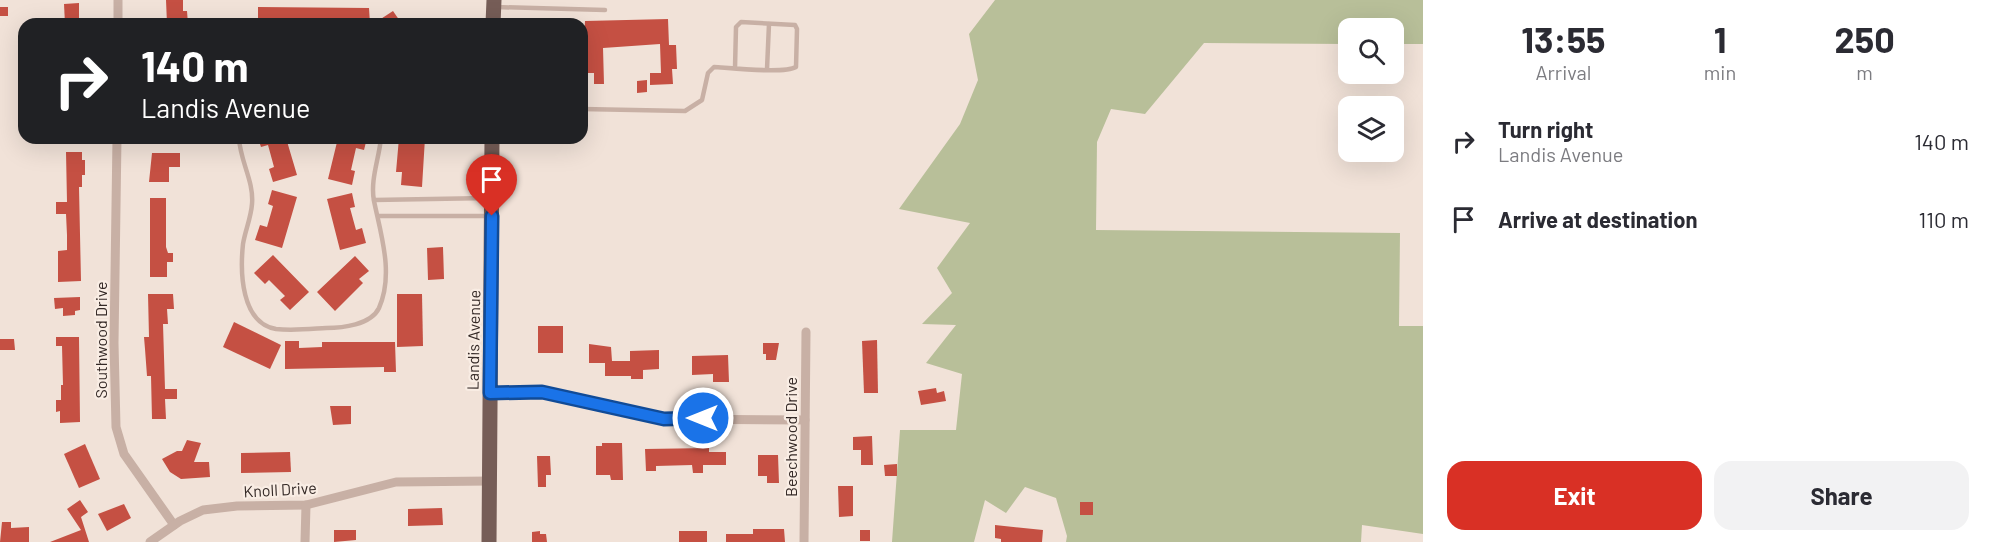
<!DOCTYPE html>
<style>
:root{--surface:#fff;--page:#f2f2f3;--text:#2b2b33;--muted:#7c7c81;--accent:#d93025}
body{margin:0;font-family:Barlow,sans-serif;background:var(--page);color:var(--text);height:100vh;display:flex;flex-direction:column;font-size:22px;white-space:nowrap}
*{box-sizing:border-box;margin:0}
p{font-size:20px;color:var(--muted)}
.icon{flex:none;width:33px;height:33px;fill:none;stroke:currentColor;stroke-width:2;stroke-linecap:round;stroke-linejoin:round}
.map{position:relative;flex:1;overflow:hidden}
.details{display:flex;flex-direction:column;background:var(--surface);width:570px}
.details>*{flex:none}
.guide{position:absolute;left:18px;top:18px;width:570px;height:126px;border-radius:18px;box-shadow:0 6px 24px #0002;background:#202124;color:#fff;overflow:hidden}
.controls{position:absolute;left:1338px;top:18px;display:grid;gap:12px}
.controls a{display:grid;place-items:center;width:66px;height:66px;border-radius:12px;background:var(--surface);box-shadow:0 6px 24px #0002;font-size:30px}
.pin{position:absolute;display:grid;place-items:center;width:51px;height:51px;color:#fff;margin:-62px -26px;border-radius:50% 50% 50% 0;rotate:-45deg;box-shadow:0 0 6px #0007}
.pin .icon{rotate:45deg}
.me{position:absolute;width:66px;margin:-33px;rotate:270deg;stroke-linejoin:round;filter:drop-shadow(0 0 4px #0008)}
.turn{display:flex;align-items:center;gap:21px;height:126px;padding:0 24px;font-size:27px}
.turn .icon{width:78px;height:78px;stroke-width:2.5}
.turn b{display:block;font-size:42px;line-height:51px}
.eta{display:flex;justify-content:space-evenly;align-items:center;height:102px;text-align:center}
.eta b{font-size:36px;font-weight:700;line-height:42px}
.cta{display:flex;gap:12px;margin-top:auto;padding:12px 24px}
.cta a{flex:1;height:69px;border-radius:18px;background:var(--accent);color:#fff;font-size:24px;font-weight:700;line-height:69px;text-align:center}
.cta a+a{background:var(--page);color:var(--text)}
ul{padding:0;list-style:none}
li{display:flex;align-items:center;gap:18px;height:78px;padding:0 24px}
li div{flex:1}
li b{display:block;font-size:22px}
li em{font-style:normal}
main{display:flex;flex:1;min-height:0}
.map>svg:first-child{display:block}
.green{fill:#b8bf99}
.building{fill:#c55043}
.lines{fill:none;stroke-linecap:round;stroke-linejoin:round}
.lane{stroke:#c8b0a5;stroke-width:4.5}
.street{stroke:#c8b0a5;stroke-width:9}
.primary{stroke:#765d57;stroke-width:15}
.route-casing{stroke:#114b97;stroke-width:15}
.route{stroke:#1a73e8;stroke-width:10}
.labels{text-anchor:middle;dominant-baseline:central;stroke-width:4.5;stroke-linejoin:round;paint-order:stroke}
.street-label{font-size:16px;fill:#342926;stroke:#f9ede4}
</style>
<main>
<div class="map">
<svg width="1423" height="542" viewBox="0 0 1423 542">
<rect width="100%" height="100%" fill="#f1e2d8"/>
<path class="green" d="M995,0h428v44h-29v-16h-46v16l-144,-1 -59,71 -34,-5 -14,33 -1,88 304,3 -1,93h24v208l-61,-9 -1,17h-295l1,-6 -11,-38 -31,-11 -19,26 -21,-13 -11,42h-82l8,-112h56l6,-56 -36,-11 30,-38 -34,-1 30,-31 -15,-25 33,-45 -71,-14 61,-85 18,-44 -9,-46z"/>
<g class="building">
<path d="M166,0h17v11h4l1,13h-21z"/>
<path d="M79,3v21h-14l-1,-20z"/>
<rect x="0" y="7" width="8" height="9"/>
<path d="M258,7l111,1 1,16h-112z"/>
<path d="M393,11l9,13h-29z"/>
<path d="M668,19l1,26h7l1,24h-5l1,15 -23,1v-12h11l-1,-29 -57,4 1,36h-10v-11h-12l3,-52z"/>
<path d="M647,80v12l-10,1v-12z"/>
<path d="M258,138h28l11,37 -24,7 -4,-13 5,-2 -6,-22 -7,2z"/>
<path d="M338,138h29l-3,12 -8,-2 -5,22 4,1 -3,14 -24,-6z"/>
<path d="M399,138h26l-3,49 -21,-2 1,-13h-6z"/>
<path d="M66,152h16v8h3v15h-3v12h-3l2,94 -23,1v-31l9,-1v-15l-1,-21h-10v-12h11z"/>
<path d="M152,153h28v14h-11v15h-20z"/>
<path d="M272,190l25,7 -15,51 -27,-8 5,-15 7,2 6,-21 -5,-2z"/>
<path d="M352,193l3,14 -5,1 6,22 6,-2 4,15 -26,7 -13,-51z"/>
<path d="M150,198h16v49l2,6h5v9h-6v15h-17z"/>
<path d="M443,247l1,32 -16,1 -1,-32z"/>
<path d="M273,255l36,37 -19,18 -10,-10 5,-4 -16,-16 -4,4 -11,-11z"/>
<path d="M355,256l14,15 -10,8 4,4 -28,28 -18,-19z"/>
<path d="M148,294h25l1,15h-7l1,15h-5l2,65h12v10h-12l1,20h-14l-1,-43h-4l-2,-27 -1,-12h5z"/>
<path d="M397,294h25l1,52 -26,1z"/>
<path d="M80,297v13l-5,1v4l-12,1v-8l-8,1 -1,-11z"/>
<path d="M234,322l47,23 -11,24 -47,-22z"/>
<rect x="538" y="326" width="25" height="27"/>
<path d="M56,337h23l1,85 -20,1v-12l-4,1v-12h5v-15h2l-1,-39h-6z"/>
<path d="M0,339h14l1,11h-15z"/>
<path d="M877,340l1,53h-14l-2,-52z"/>
<path d="M285,341h14v7l23,-1v-5h73l1,30h-12v-5l-99,2z"/>
<path d="M763,343h16l-3,17h-10v-6h-3z"/>
<path d="M589,344l22,3 1,14h18v-10l29,-1v19l-16,1v9h-12v-3h-26v-13h-16z"/>
<path d="M728,355l1,27h-16v-8l-21,1v-19z"/>
<path d="M936,388l1,5 7,-2 2,10 -25,4 -3,-14z"/>
<path d="M330,406h21v18l-18,1z"/>
<path d="M872,436l1,29h-12v-15h-8v-13z"/>
<path d="M187,440l14,3 -7,19h15l1,15 -29,2 -11,-7 -8,-13 15,-8h5z"/>
<path d="M602,443h20l1,37h-12l-1,-5h-14v-29h6z"/>
<path d="M85,444l15,35 -21,9 -15,-34z"/>
<path d="M709,448v4h17v13h-23v8h-10l-1,-8 -36,1v5h-10l-1,-22z"/>
<path d="M290,452l1,20 -50,1v-20z"/>
<path d="M758,455h20l1,28h-12v-7h-9z"/>
<path d="M537,456h13l1,19h-5v12h-8z"/>
<path d="M897,464v12h-12l-1,-11z"/>
<path d="M838,486h15v30l-14,1z"/>
<path d="M80,500l8,12 -7,5 8,25h-39l31,-12 -14,-21z"/>
<rect x="1080" y="502" width="13" height="13"/>
<path d="M124,504l7,14 -24,13 -9,-17z"/>
<path d="M442,508l1,17 -35,1v-17z"/>
<path d="M2,522h9v6l18,-1v15h-29z"/>
<path d="M995,525l48,5 -1,12h-41v-3l-6,-1z"/>
<path d="M753,529h31l1,13h-59v-8h27z"/>
<path d="M334,530h22v10l-22,2z"/>
<rect x="860" y="530" width="10" height="11"/>
<path d="M540,531v3h6l1,8h-15v-10z"/>
<rect x="679" y="531" width="28" height="11"/>
</g>
<g class="lines">
<g class="lane">
<path d="M496,7l109,3"/>
<path d="M767,69l2,-45"/>
<path d="M582,109l103,2 17,-11 6,-27 6,-6c16,1 70,7 82,0l1,-38 -2,-4 -54,-3 -5,5 -1,41"/>
<path d="M239,138c1,23 15,43 13,66 -1,14 -7,27 -9,40 -3,28 -2,79 33,85 16,2 34,0 50,-1 16,0 45,-3 53,-20 15,-34 2,-73 -5,-107 -4,-21 5,-42 7,-63"/>
<path d="M374,200l115,-2"/>
<path d="M379,216h108"/>
</g>
<g class="street">
<path d="M118,24v-24"/>
<path d="M117,138l-3,205 2,84 8,27 50,71"/>
<path d="M490,393l52,-1 122,27 141,1"/>
<path d="M150,542l30,-21 23,-11 34,-4 69,-1 90,-23 94,-1"/>
<path d="M305,542l1,-37"/>
<path d="M804,542l2,-210"/>
</g>
<g class="primary">
<path d="M493,24l1,-24"/>
<path d="M489,542l3,-404"/>
</g>
</g>
<g class="lines">
<defs>
<path id="route" d="M492,216l-2,177 52,-1 122,27 39,-1"/>
</defs>
<use href="#route" class="route-casing"/>
<use href="#route" class="route"/>
</g>
<g class="labels">
<g class="street-label">
<text transform="translate(100 340) rotate(-90)">Southwood Drive</text>
<text transform="translate(473 340) rotate(-89)">Landis Avenue</text>
<text transform="translate(790 437) rotate(-90)">Beechwood Drive</text>
<text transform="translate(280 489) rotate(-3)">Knoll Drive</text>
</g>
</g>
</svg>
<div class="controls">
<a><svg class="icon" aria-label="search" viewBox="0 0 24 24"><circle cx="10" cy="10" r="6"/><path d="M15 15l6 6"/></svg></a>
<a><svg class="icon" aria-label="layers" viewBox="0 0 24 24"><path d="M12 4l9 5-9 5-9-5zM3 14l9 5 9-5"/></svg></a>
</div>
<div class="pin" style="left:492px;top:216px;background:#d93025"><svg class="icon" aria-label="arrive" viewBox="0 0 24 24"><path d="M6 21V4h12l-3 4 3 4H6"/></svg></div>
<svg class="me" style="left:703px;top:418px" viewBox="-20 -20 40 40"><circle r="17" fill="#1a73e8" stroke="#fff" stroke-width="3"/><path d="M0-11L8 9 0 5-8 9z" fill="#fff"/></svg>
<div class="guide">
<div class="turn"><svg class="icon" aria-label="right" viewBox="0 0 24 24"><path d="M7 20v-9h11M14 6l5 5-5 5"/></svg><div><b>140 m</b>Landis Avenue</div></div>
</div>
</div>
<section class="details">
<div class="eta">
<div><b>13:55</b><p>Arrival</p></div>
<div><b>1</b><p>min</p></div>
<div><b>250</b><p>m</p></div>
</div>
<ul>
<li><svg class="icon" aria-label="right" viewBox="0 0 24 24"><path d="M7 20v-9h11M14 6l5 5-5 5"/></svg><div><b>Turn right</b><p>Landis Avenue</p></div><em>140 m</em></li>
<li><svg class="icon" aria-label="arrive" viewBox="0 0 24 24"><path d="M6 21V4h12l-3 4 3 4H6"/></svg><div><b>Arrive at destination</b></div><em>110 m</em></li>
</ul>
<div class="cta"><a>Exit</a><a>Share</a></div>
</section>
</main>
